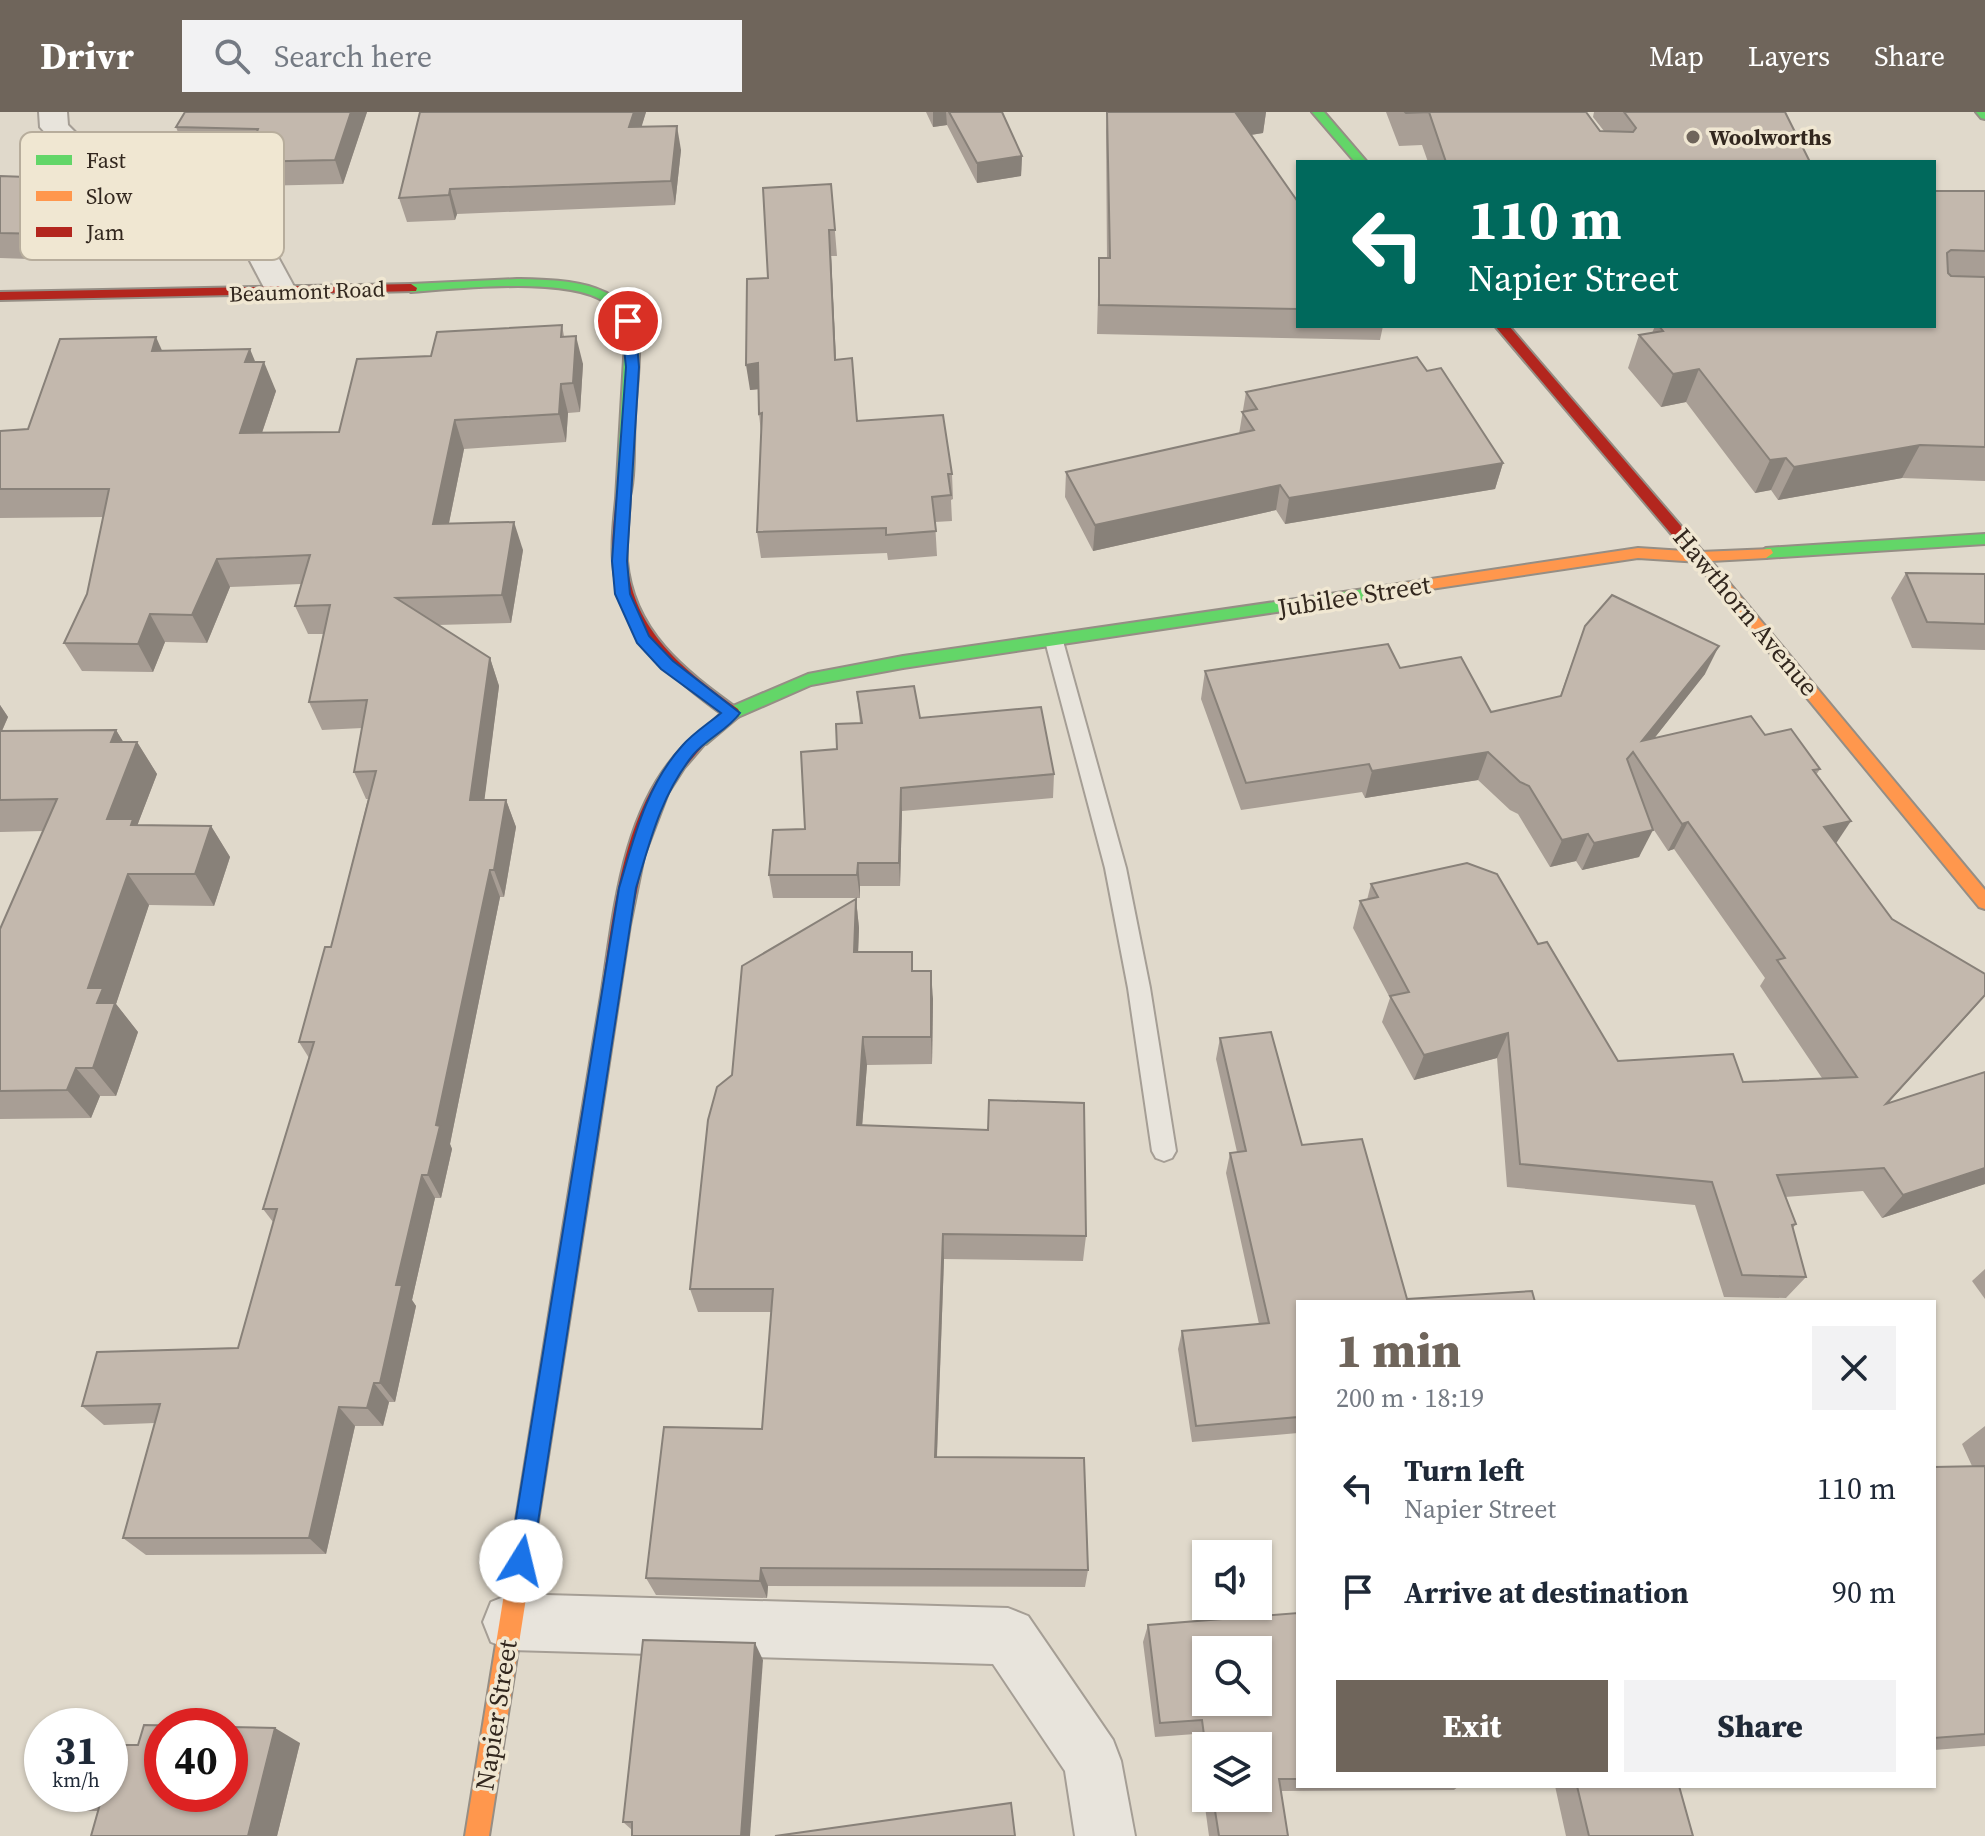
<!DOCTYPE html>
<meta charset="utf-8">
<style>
:root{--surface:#fff;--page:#f2f2f3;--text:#1f2937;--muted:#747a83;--accent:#6f655b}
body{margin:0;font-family:"Source Serif 4",serif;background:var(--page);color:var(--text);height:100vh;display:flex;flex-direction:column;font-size:30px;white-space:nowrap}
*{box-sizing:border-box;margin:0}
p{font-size:26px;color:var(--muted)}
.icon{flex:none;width:44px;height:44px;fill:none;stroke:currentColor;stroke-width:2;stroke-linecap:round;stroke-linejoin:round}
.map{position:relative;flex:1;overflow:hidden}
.sheet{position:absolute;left:1296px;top:1188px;width:640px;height:488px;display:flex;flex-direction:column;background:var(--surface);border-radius:0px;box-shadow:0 2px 6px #0004}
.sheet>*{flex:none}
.banner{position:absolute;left:1296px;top:48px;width:640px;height:168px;border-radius:0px;box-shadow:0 2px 6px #0004;background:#00695c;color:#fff;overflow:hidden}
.buttons{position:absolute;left:1192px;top:1428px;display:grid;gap:16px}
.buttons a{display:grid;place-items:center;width:80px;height:80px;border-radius:0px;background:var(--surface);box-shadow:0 2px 6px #0004;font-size:40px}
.speed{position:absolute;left:24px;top:1596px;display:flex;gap:16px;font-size:40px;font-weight:700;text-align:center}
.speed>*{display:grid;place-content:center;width:104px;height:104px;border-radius:50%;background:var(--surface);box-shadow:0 2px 6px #0004;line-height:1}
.speed small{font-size:20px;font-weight:400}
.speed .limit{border:12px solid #d22;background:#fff;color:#111}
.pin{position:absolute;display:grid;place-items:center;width:68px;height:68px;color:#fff;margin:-34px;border:4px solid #fff;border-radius:50%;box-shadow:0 2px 8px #0007}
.me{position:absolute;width:88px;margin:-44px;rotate:9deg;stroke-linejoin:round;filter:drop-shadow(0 0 6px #0008)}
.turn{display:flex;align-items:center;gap:28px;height:168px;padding:0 40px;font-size:36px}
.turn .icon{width:104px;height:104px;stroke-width:2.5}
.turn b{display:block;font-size:56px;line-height:68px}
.round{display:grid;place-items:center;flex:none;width:84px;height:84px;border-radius:0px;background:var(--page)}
.headline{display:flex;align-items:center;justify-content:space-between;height:136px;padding:0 40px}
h1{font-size:48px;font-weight:800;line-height:60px;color:var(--accent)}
.cta{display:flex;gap:16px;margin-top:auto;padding:16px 40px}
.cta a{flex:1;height:92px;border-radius:0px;background:var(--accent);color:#fff;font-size:32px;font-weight:800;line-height:92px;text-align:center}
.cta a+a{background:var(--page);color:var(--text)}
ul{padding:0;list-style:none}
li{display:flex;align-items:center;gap:24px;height:104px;padding:0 40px}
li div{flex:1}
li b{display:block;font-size:30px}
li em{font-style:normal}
header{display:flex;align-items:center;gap:48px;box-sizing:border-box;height:112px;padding:0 40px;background:var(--accent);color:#fff}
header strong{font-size:38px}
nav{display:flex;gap:44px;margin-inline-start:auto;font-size:28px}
.search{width:560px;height:72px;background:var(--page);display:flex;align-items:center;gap:20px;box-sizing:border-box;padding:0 28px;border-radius:0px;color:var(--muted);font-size:30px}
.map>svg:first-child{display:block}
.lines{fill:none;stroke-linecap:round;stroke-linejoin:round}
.lane-casing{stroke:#a59e95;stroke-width:4}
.street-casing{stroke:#a59e95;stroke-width:4}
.fast-casing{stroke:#958e85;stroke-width:4}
.slow-casing{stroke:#958e85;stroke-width:4}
.jam-casing{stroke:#958e85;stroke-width:4}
.lane{fill:#e8e4dc;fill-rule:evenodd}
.street{fill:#e8e4dc;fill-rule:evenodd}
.fast{fill:#63d668;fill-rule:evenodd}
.slow{fill:#ff974d;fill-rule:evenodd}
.jam{fill:#b3261e;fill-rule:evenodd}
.wall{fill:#a89e95;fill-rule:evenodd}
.shaded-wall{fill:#888179}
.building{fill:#c3b8ad;stroke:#888179;stroke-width:2;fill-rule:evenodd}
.route{fill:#1a73e8;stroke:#114b97;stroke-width:2}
.poi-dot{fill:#6f655b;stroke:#f0e7d2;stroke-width:3}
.labels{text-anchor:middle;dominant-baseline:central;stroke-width:7;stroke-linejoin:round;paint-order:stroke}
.far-poi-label{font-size:22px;font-weight:bold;fill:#32271e;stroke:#f0e7d2;text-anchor:start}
.far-street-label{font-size:22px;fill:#32271e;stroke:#f0e7d2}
.street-label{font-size:26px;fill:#32271e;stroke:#f0e7d2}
.key{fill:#f0e7d2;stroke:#b7ad9c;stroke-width:2}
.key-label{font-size:22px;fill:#32271e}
</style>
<header>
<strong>Drivr</strong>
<div class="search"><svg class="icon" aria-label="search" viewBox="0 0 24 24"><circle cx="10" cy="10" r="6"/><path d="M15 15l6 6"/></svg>Search here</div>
<nav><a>Map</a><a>Layers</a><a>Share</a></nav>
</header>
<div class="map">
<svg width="1985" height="1724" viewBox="0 0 1985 1724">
<rect width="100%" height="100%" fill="#e0d9cb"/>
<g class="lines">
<defs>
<path id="lane" d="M1054,522l9,7 63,227 24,120 26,163 -4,7 -8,3 -8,-3 -4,-7 -24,-163 -23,-120 -60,-227z"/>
<g id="street">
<path d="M39,0h28l1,13 10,10 161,82 33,29 25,46 -5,7 -11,2 -11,-2 -21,-40 -32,-30 -159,-82 -18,-20z"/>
<path d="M511,1482l497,14 20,8 85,124 8,21 14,75h-60l-10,-65 -72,-107 -482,-14 -20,-8 -8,-20 8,-20z"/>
</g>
<g id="fast">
<path d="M1312,0h12l43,50h-12z"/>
<path d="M1976,0h9v7l-4,-1z"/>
<path d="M517,167c47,1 118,1 122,64 1,24 -3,50 -4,74 -2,24 1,65 -7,85l-5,2 -7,-5 9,-158c-3,-11 -6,-25 -14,-34 -31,-33 -156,-18 -200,-15l-6,-4 6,-4z"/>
<path d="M1985,422v10l-219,14 -7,-5 7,-5z"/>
<path d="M1371,476l8,5 -3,4 -473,71 -92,17 -73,32 -32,27h-12l-2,-4 34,-31 82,-35 95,-18z"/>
</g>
<g id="slow">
<path d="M1638,436l62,4 71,-3 2,4 -7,5 -55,3 274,329v19l-6,-2 -278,-338 -1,-7 -62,-4 -267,40 -8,-5 8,-5z"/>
<path d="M586,1028l7,2 3,6 -107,688h-24l111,-688 3,-6z"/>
</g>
<g id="jam">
<path d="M411,172l6,4 -1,3 -416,9v-8z"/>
<path d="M1495,214h14l202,235v8h-10z"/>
<path d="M623,382l7,5c-1,20 -4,41 -3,62 6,70 57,109 111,148l2,4 -2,4h-12c-55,-40 -108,-83 -113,-155 -2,-21 1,-42 3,-63z"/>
<path d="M700,622l8,6 -24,28 -16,25 -24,63 -14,69 -34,223 -3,6 -7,2 -7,-2 -3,-6c8,-51 17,-101 25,-152 13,-82 20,-184 80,-247 6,-6 11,-12 19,-15z"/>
</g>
</defs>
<use href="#lane" class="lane-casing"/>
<use href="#street" class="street-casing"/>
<use href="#fast" class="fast-casing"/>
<use href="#slow" class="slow-casing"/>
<use href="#jam" class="jam-casing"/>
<use href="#lane" class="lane"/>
<use href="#street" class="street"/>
<use href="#fast" class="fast"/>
<use href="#slow" class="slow"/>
<use href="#jam" class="jam"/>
</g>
<g class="wall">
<path d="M367,0l-24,72 -88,2 -9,-24 4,-10 -65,-1 -9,-24z"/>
<path d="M420,0h226l-5,15 40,23 -6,55 -218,9 -2,6 -48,2 -8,-24z"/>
<path d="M926,0h76l20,44 -1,20 -44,7 -30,-58 -14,2z"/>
<path d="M1107,0h159l-3,21 -12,2 47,67v124h85l-3,14 -283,-6 2,-76h8l-1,-127z"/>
<path d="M1386,0h200l14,19h4l-11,-14 1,-5h191l25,50h-382l-6,-17 -23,1z"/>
<path d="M0,64l80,3 12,25 -34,56 -58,-2z"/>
<path d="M831,72l6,72h-6l5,103 21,62 95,53 1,25 -2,1 1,21 -17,1 2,34 -49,4 -1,-7 -126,5 -4,-26 4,-99 -2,-19 -1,-25 -8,1 18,-112z"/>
<path d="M1934,79h51v290l-83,-3 -124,22 -7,-10 -16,3 -69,-91 -25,5 -33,-39 11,-33 13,-2 3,-7h279z"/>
<path d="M562,213l2,11 19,28 -3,48 -12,1 -2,29 -102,7 -15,74 74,27 -12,73 -73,2 52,33 9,28 -15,114h22l10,27 -12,70h-4l-50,247 2,5 -11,49h-6l-23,102 4,6 -21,96h-6l-6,24h-28l-29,128 -180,1 -23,-17 32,-115 -51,2 -22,-19 156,-58 35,-126 -10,-13 46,-151 -10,-16 32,-95 37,-148h-2l-12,-27 8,-44 -40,2 -13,-28 15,-68h-16l-13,-28 6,-22 -71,3 -23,56 -42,-1 -12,30 -71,-1 -18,-28 23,-49 16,-77 -103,1v-87l28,-2 135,-78 92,11 21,29 -14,42 77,-1 92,-76z"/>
<path d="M1427,259l76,92 -8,26 -210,35 -9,-14 -183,41 -28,-54 1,-25 173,-38 7,-42z"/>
<path d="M1906,461l79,1v76l-73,-2 -21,-50z"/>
<path d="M1585,514l120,48 -51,64 111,-3 55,34 -4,6 20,69 56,75 93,55v22l-97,107 97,-31v112l-103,34 -19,-27 -78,6 11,27 -3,4 13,49 -20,21 -62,-1 -29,-92 -188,-18 -10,-129 -83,22 -32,-58 8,-24 -37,-70 7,-27 7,-1 4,-16 167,60 80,117 125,21 79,-4 -62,-92 5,-8 -91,-129 -6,2 -18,-27 -11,33 -57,13 -6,-9 -26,6 -32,-53 -8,-4 -32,-30 -113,18 -3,-6 -121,18 -40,-111 4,-28 195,-3 91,44 69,-16z"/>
<path d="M857,580l197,82 -1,24 -151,13 -2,75h-40v12h-87l-4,-23 36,-46 32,-80 23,-26z"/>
<path d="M0,593l8,12 -6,14 114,-1 7,12h14l20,32 -20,52h74l19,31 -16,49 -65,-1 -33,99 22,28 -22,64h-16l-9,22 -91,1v-190l43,-98 -43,1z"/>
<path d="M856,787l3,29 -1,24 55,19 20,28 -1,65 -65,1 -5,61 224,110 -3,25 -139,-2 -7,198 151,113 -3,17 -317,-1 -1,12 -111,-3 -10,-17 116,-149 9,-117h-73l-8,-23 42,-214z"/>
<path d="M1220,926l82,107 105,154 128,3h-237v131l-106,9 -14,-93 4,-18 77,-7 -33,-151 4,-20 7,-1 -21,-93z"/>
<path d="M1985,1157v30l-13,-18z"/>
<path d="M1985,1314v320l-51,4v-283l38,-1 -10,-22z"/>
<path d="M1298,1501v173h161l-5,4 -173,1 7,45h-79l-14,-102 -40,3 -12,-95 5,-17zM1206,1634l52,52h-52z"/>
<path d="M763,1548l-131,170 -9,-8z"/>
<path d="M300,1631l-23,93h-186l7,-25h-20l-34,-13 94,-53z"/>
<path d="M1555,1674h124l14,50h-127z"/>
</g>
<g class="shaded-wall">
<path d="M351,0h16l-24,72 -8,-24z"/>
<path d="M634,0h12l-12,40 -5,-25z"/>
<path d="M933,0h13l1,13 -14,2z"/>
<path d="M1233,0h33l-3,21 -33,5z"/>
<path d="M677,14l4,24 -6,55 -4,-24z"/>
<path d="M1022,44l-1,20 -44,7v-20z"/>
<path d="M80,67l12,25 -34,56 -13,-26z"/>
<path d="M450,77l7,25 -2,6 -6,-25z"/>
<path d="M829,118l2,26 6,129 -2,-25z"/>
<path d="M576,224l7,28 -3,48 -7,-29z"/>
<path d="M156,225l13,29 -17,-15z"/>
<path d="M250,237l10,24 4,-11 12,29 -24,71 -12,-29 5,-71z"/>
<path d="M758,251l3,26 -11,1 -4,-25z"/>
<path d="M1699,257l-13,33 -25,5 12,-33z"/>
<path d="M561,272l7,29 -2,29 -7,-28z"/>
<path d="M455,308l9,29 -21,103 -10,-28z"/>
<path d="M1920,333l-18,33 -124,22 16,-33z"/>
<path d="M1786,346l-15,32 -16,3 15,-33z"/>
<path d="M1503,351l-8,26 -210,35 4,-26z"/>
<path d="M1280,373l-4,25 -183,41 2,-26z"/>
<path d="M514,410l9,28 -12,73 -9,-28z"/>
<path d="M217,447l13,28 -23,56 -15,-28z"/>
<path d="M150,502l15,28 -12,30 -15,-28z"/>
<path d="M1719,534l-14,28 -67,85 4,-18z"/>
<path d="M490,546l9,28 -18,141 -11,-27z"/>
<path d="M0,593l8,12 -8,18z"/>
<path d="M116,618l16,26 5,-14 20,32 -20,52 14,31 -44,-38 4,-77z"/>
<path d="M1488,640l-10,28 -113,18 7,-27z"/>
<path d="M901,676l1,23 -2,75 -1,-23z"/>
<path d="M506,688l10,27 -12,70 -10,-27z"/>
<path d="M1851,709l-18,27 -9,-21z"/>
<path d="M1688,710l-14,27 -6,2 14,-27z"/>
<path d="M211,714l19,31 -16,49 -19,-32z"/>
<path d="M1653,718l-14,27 -57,13 12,-27z"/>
<path d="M1588,722l-12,27 -26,6 12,-27z"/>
<path d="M858,751l2,23v12l-3,-23z"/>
<path d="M490,758l10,27 -50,247 2,5 -11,49 -13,-23 8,-50z"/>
<path d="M128,762l21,31 -33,99 22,28 -22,64 -23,-28 -5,-80z"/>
<path d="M856,787l3,29 -2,53 -3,-29z"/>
<path d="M931,859l2,28 -1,65 -1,-27z"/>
<path d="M1985,883l-10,12 -110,121 21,-24z"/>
<path d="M1508,921l-11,25 -83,22 10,-25z"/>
<path d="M863,925l4,28 -7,87 -3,-27z"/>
<path d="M76,956l24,28 -9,22 -24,-28z"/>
<path d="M1985,1056v16l-103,34 21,-23z"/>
<path d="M422,1063l13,23 -23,102 4,6 -21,96 -15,-19 16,-98z"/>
<path d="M943,1122l1,25 -8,219 -1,-21z"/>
<path d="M374,1271l15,19 -6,24 -16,-18z"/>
<path d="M339,1295l16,19 -29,128 -17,-16z"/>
<path d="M761,1456l7,18 -1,12 -7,-17z"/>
<path d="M755,1531l8,17 -13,176h-9z"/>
<path d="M275,1616l25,15 -23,93h-29z"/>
</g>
<g class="building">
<path d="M185,0h166l-16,48 -89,2 12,-33 -82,-2z"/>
<path d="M420,0h214l-5,15 48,-1 -6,55 -221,8 -1,6 -50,3z"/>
<path d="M949,0h53l20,44 -45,7z"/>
<path d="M1107,0h128l63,90v107l-199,-4v-47h11z"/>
<path d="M1405,0h181l14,19 33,1 3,-4 -12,-16h161l25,50h-364l-17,-50 -23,1z"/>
<path d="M0,64l80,3 -35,55 -45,-1z"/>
<path d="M831,72l4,46h-6l6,130 17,-2 5,63 86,-6 9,59h-4l3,21 -19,2 4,34 -50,4v-7l-129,4 5,-119 -3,1 -1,-51 -12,2 1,-86 21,-1 -5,-90z"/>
<path d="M1934,79h51v60l-34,-1 -4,3 1,20 3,3 34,1v170l-65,-2 -126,22 -8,-9 -16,2 -71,-91 -26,5 -34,-39 24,-4 -4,-5h275z"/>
<path d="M562,213l-1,12 15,-1 -3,47 -12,1 -2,30 -104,6 -22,104 81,-2 -12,73 -106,3 94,60 -20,142h36l-12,70h-4l-54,255 4,1 -12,49h-6l-26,110h6l-22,98h-6l-7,25 -28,-1 -30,131h-186l37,-134 -78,2 15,-54 141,-4 39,-139h-14l51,-167h-15l26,-95h6l45,-176 -22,1 13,-72 -58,2 21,-97 -35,1 15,-51 -93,4 -25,56 -42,-1 -12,30 -74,-1 23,-49 22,-105h-109v-58l28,-2 32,-90 96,-2 -4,14 98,-2 -5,13h19l-24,71 99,-1 18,-73 74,-3 6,-24z"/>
<path d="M1417,245l10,14 14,-3 62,95 -214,35 -9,-13 -185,40 -29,-53 188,-42 -12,-18 15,-3 -11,-17z"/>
<path d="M1906,461l79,1v50l-58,-2z"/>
<path d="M1612,483l107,51 -77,95 109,-25 14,19 26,-6 29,40 -7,1 38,51 -27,6 68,92 93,55v21l-99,109 99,-32v96l-82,27 -19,-27 -107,7 19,49 -4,1 14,52 -64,-2 -30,-93 -192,-18 -12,-131 -84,22 -34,-59 19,-4 -49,-91 18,-4 -7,-13 96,-21 30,11 41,70 9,-2 71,119 115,-7 10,28 114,-5 -80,-117 8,-2 -97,-136 -6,2 -49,-72 -6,7 26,71 -59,13 -6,-9 -26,6 -33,-54 -9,-4 -32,-30 -116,19 -3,-7 -123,19 -41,-112 183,-27 12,24 61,-11 30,55 70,-16 24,-70z"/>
<path d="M914,574l6,32 121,-11 13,67 -153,14 -2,75h-41l-1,12h-88l4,-45 32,-1 -4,-77 36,-3 -1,-25 26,-1 -5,-31z"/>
<path d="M116,618l-5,12h26l-30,77h26l-2,6 80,1 -16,48h-67l-40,114h15l-6,15h18l-22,65h-17l-9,22 -67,1v-162l57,-130 -57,1v-69z"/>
<path d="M856,787l-2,53h58v19h19v66h-68l-6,88 131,5 1,-30 95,3 2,133 -143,-2 -8,223 149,1 4,112 -327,-2 -1,13 -114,-3 18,-151 98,2 11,-140h-83l18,-169 9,-33 15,-12 10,-109z"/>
<path d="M1271,920l31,113 60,-6 45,160 125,-8 3,11h-237v115l-102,9 -14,-95 87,-8 -39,-170 16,-2 -26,-113z"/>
<path d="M1985,1354v268l-51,4v-271z"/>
<path d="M1298,1501v166h-19l9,57h-69l-6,-38h45v-52h-52v4l-4,-30 -42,3 -12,-98zM1206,1538h52v52h-52z"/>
<path d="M643,1528l112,3 -14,193h-109v-14h-9z"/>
<path d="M144,1613l54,1h-36v68h68v-67l45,1 -27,108h-157l11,-39 -58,1 2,-4h64v-49h28z"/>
<path d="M1577,1674h102l14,50h-104z"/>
<path d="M1011,1691l4,33h-240z"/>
</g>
<path class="route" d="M628,205l7,4 4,46 -12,194 3,33 19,42 24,25 67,52c-12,17 -34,26 -47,42 -32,40 -43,86 -57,133l-104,673 -3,8 -8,4 -8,-4 -4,-8 110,-673c15,-50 27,-102 63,-142 11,-13 26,-22 39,-33l-60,-44 -24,-26 -22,-49 -3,-33 14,-194 -5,-46z"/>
<circle class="poi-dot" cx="1693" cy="25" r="8"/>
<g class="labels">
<g class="far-poi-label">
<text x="1709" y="25">Woolworths</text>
</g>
<g class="far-street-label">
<text transform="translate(307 179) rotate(-2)">Beaumont Road</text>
</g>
<g class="street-label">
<text transform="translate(1354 484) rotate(-9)">Jubilee Street</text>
<text transform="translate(1746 500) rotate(50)">Hawthorn Avenue</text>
<text transform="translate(496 1603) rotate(-81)">Napier Street</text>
</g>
</g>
<rect x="20" y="20" width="264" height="128" rx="12" class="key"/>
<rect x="36" y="43" width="36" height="10" fill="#63d668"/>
<rect x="36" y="79" width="36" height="10" fill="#ff974d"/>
<rect x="36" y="115" width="36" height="10" fill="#b3261e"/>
<g class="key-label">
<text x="86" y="56">Fast</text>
<text x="86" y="92">Slow</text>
<text x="86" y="128">Jam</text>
</g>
</svg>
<div class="buttons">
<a><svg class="icon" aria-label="sound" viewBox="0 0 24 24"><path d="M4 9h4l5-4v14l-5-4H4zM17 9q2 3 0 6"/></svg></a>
<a><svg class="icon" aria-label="search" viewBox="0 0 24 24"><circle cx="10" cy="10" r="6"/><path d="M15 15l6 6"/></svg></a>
<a><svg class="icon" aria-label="layers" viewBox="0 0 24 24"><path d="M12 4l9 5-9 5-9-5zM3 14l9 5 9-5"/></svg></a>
</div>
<div class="speed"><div>31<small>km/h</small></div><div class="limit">40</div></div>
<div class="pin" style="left:628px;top:209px;background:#d93025"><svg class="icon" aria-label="arrive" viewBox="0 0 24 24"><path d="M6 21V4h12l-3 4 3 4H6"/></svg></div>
<svg class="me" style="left:521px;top:1449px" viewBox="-20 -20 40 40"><circle r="19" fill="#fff"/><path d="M0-13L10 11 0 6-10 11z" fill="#1a73e8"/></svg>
<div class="banner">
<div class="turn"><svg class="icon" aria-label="left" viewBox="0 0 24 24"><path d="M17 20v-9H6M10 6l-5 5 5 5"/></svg><div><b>110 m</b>Napier Street</div></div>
</div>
<section class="sheet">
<div class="headline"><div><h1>1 min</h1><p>200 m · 18:19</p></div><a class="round"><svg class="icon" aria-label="close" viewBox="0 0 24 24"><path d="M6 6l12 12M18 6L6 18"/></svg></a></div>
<ul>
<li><svg class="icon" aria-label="left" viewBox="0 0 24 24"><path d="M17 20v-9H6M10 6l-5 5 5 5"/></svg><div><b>Turn left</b><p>Napier Street</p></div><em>110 m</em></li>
<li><svg class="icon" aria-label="arrive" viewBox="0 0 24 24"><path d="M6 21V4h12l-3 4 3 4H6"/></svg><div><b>Arrive at destination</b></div><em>90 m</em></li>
</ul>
<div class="cta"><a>Exit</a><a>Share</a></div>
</section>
</div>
